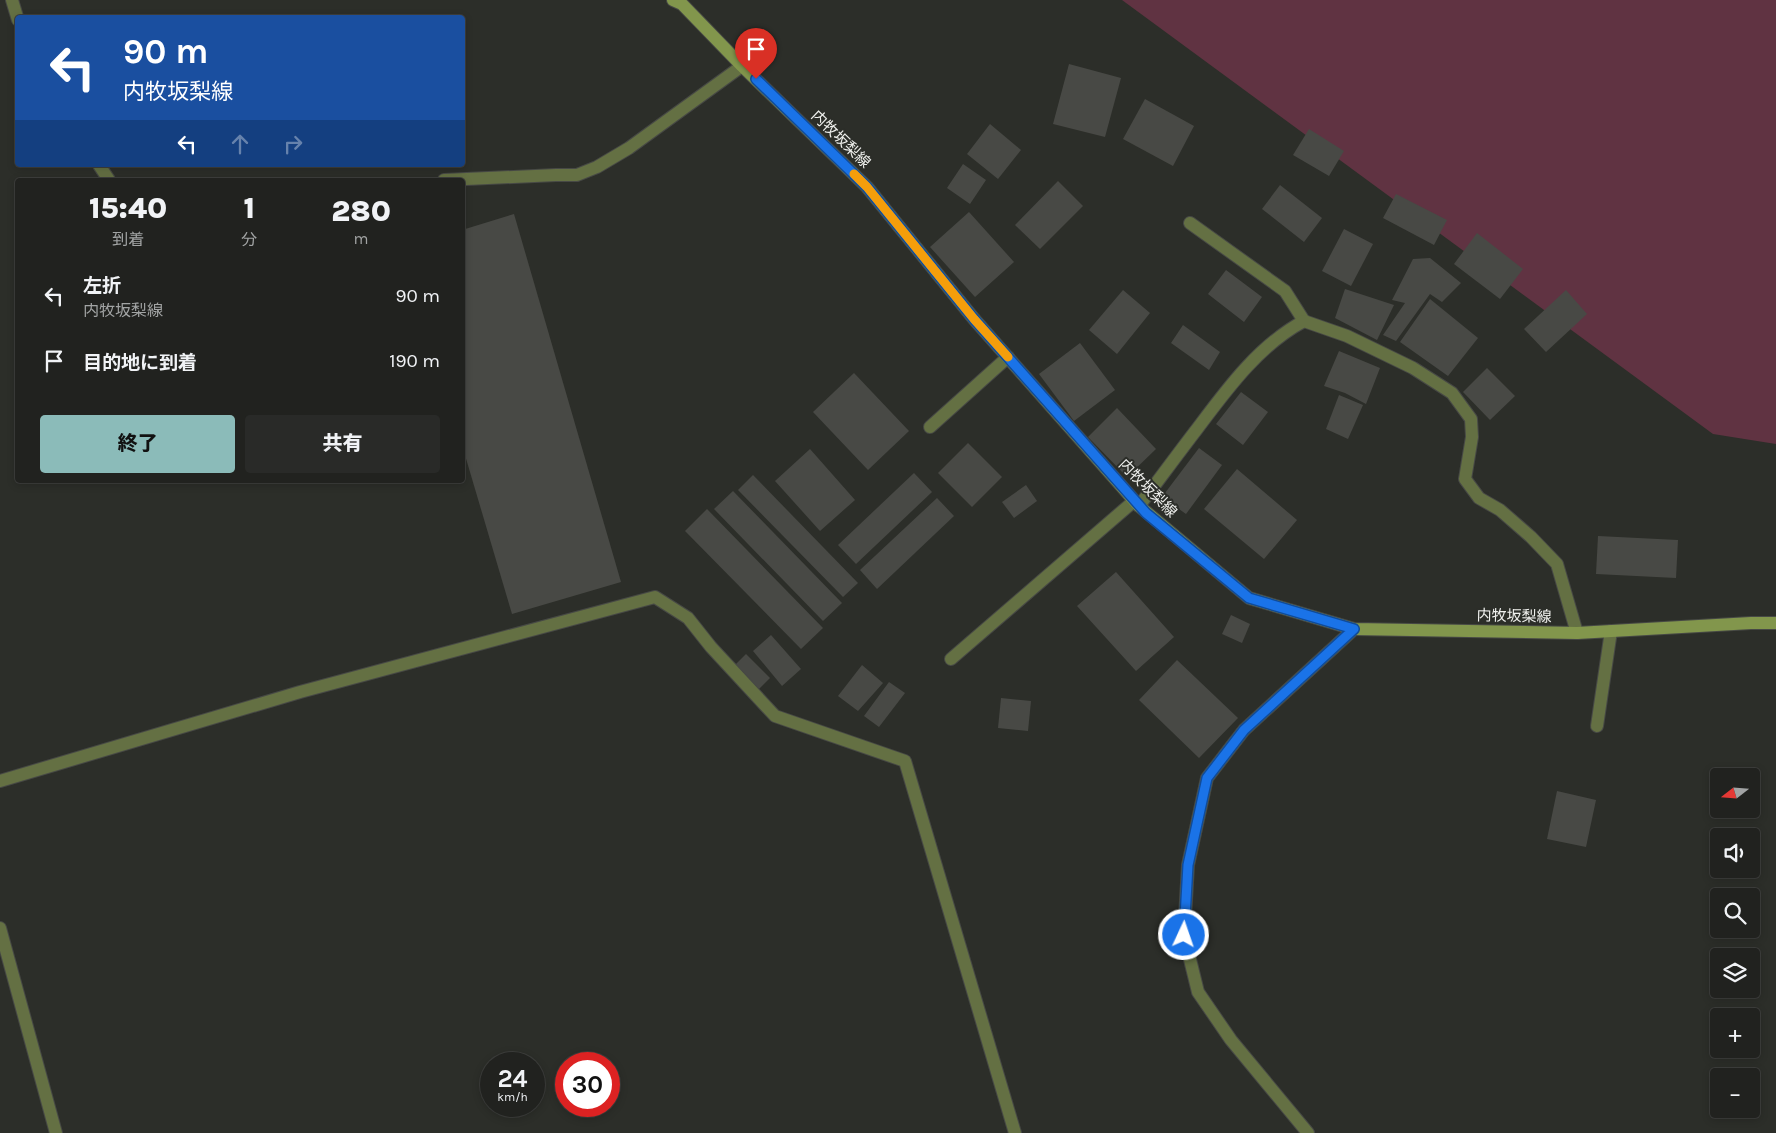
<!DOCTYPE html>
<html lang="ja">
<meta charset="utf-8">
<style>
:root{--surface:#21221f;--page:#292a28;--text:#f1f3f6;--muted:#a2a4a4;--line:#3e3f3d;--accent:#8bbbb9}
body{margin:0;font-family:Karla,"Noto Sans JP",sans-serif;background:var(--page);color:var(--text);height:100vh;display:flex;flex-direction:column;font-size:19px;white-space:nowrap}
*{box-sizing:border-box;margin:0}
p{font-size:16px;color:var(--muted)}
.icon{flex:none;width:28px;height:28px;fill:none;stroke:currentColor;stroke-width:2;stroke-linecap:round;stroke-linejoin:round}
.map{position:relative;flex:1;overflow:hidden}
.side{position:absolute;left:15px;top:178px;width:450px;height:305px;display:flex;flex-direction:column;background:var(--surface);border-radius:5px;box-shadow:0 2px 8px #0003,0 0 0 1px var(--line)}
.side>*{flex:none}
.top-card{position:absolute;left:15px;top:15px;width:450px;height:152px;border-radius:5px;box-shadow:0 2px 8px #0003,0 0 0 1px var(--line);background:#1a4fa0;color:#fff;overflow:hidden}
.needle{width:32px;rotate:253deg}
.buttons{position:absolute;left:1710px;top:768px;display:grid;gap:10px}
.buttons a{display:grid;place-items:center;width:50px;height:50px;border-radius:5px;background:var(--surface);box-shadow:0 2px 8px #0003,0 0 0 1px var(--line);font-size:25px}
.speed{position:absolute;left:480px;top:1052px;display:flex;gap:10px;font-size:25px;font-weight:700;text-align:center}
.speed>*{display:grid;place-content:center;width:65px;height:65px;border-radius:50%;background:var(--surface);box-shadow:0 2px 8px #0003,0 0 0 1px var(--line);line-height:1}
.speed small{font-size:12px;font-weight:400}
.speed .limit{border:8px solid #d22;background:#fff;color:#111}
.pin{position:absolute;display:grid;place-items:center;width:42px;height:42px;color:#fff;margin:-51px -21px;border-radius:50% 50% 50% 0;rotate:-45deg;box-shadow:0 0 5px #0007}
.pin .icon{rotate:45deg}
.me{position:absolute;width:55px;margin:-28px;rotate:3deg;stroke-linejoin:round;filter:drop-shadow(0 0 4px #0008)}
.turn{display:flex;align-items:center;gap:18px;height:105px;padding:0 25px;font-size:22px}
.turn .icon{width:65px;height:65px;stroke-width:2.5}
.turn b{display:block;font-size:35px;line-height:42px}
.lanes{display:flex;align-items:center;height:48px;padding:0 25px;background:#0003;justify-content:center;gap:25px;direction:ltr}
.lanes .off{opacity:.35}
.eta{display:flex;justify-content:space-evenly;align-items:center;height:85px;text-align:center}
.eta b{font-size:30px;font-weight:800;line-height:35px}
.button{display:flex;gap:10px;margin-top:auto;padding:10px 25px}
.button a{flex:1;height:58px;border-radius:5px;background:var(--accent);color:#111;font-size:20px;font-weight:800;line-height:58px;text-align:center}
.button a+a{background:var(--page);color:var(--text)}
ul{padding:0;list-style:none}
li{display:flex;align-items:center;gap:15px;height:65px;padding:0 25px}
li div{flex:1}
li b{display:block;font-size:19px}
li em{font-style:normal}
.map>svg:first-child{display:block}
.green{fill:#603342}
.building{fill:#484945}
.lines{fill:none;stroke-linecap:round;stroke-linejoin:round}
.street-casing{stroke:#474945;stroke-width:14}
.secondary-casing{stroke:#474945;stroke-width:14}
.street{stroke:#647043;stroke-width:12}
.secondary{stroke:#82964c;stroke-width:12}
.route-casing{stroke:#114b97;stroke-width:12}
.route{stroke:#1a73e8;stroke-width:9}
.slow{stroke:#f59e0b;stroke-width:9}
.labels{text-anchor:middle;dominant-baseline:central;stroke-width:4;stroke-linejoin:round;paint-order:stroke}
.street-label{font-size:15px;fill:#f0f1ee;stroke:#2c2e29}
</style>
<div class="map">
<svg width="1776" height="1133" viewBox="0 0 1776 1133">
<rect width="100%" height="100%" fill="#2c2e29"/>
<path class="green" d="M1122,0h654v444l-63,-10z"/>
<g class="building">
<path d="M1069,64l52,14 -16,59 -52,-13z"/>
<path d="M1145,99l49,27 -21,40 -50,-27z"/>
<path d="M990,124l31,26 -23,29 -31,-25z"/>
<path d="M1309,129l35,22 -15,25 -36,-21z"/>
<path d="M963,164l23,16 -16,24 -23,-16z"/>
<path d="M1058,181l25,25 -43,43 -25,-24z"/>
<path d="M1280,185l42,33 -18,24 -42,-33z"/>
<path d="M1396,194l51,26 -13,25 -51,-27z"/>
<path d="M969,212l45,50 -39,35 -45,-50z"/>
<path d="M514,214l107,368 -109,32 -50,-169v-215z"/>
<path d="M1344,229l29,15 -22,42 -29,-15z"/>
<path d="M1477,233l46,36 -23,30 -46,-35z"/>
<path d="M1430,258l31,25 -19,19 -12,-8 -34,47 -13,-6 22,-32 -13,-3 21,-41z"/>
<path d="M1226,270l36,27 -18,25 -36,-28z"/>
<path d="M1345,289l49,16 -17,35 -42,-22z"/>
<path d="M1123,290l27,23 -33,41 -28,-24z"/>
<path d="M1566,290l21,24 -41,38 -22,-23z"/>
<path d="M1430,299l48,39 -30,38 -48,-34z"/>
<path d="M1183,325l37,27 -11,18 -38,-27z"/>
<path d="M1080,343l35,47 -41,31 -35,-47z"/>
<path d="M1339,351l41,17 -14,36 -21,-11 -21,-7z"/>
<path d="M1487,368l28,28 -25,24 -27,-28z"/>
<path d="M854,373l55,58 -41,39 -55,-58z"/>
<path d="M1241,392l27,20 -25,33 -27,-21z"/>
<path d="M1339,395l24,10 -15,34 -22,-10z"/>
<path d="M1117,408l39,41 -29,28 -39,-40z"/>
<path d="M968,443l34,34 -30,30 -34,-34z"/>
<path d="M1199,448l23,17 -36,49 -24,-17z"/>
<path d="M810,449l45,51 -35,31 -45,-50z"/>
<path d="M1237,469l60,51 -33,39 -60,-50z"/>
<path d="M914,473l18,19 -76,72 -18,-19z"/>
<path d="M753,475l105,108 -15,14 -105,-107z"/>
<path d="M1026,485l11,16 -23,17 -12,-16z"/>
<path d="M733,491l109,112 -19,18 -109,-112z"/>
<path d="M937,498l17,18 -77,73 -17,-19z"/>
<path d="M707,509l116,119 -22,21 -116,-118z"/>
<path d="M1598,536l80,4 -2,38 -80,-4z"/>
<path d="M1116,572l58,65 -38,34 -59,-65z"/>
<path d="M1231,615l19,9 -8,19 -20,-9z"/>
<path d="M771,635l30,34 -19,17 -29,-35z"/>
<path d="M746,654l24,24 -13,13 -23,-25z"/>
<path d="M1177,660l61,58 -39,40 -60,-58z"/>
<path d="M862,665l21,18 -25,28 -20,-15z"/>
<path d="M889,682l16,11 -26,34 -15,-11z"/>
<path d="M1001,698l30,3 -3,30 -30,-3z"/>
<path d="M1557,791l39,9 -10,47 -39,-8z"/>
</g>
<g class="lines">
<defs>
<g id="street">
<path d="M12,0l6,20"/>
<path d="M99,165l10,15"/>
<path d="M444,180l112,-5h21l20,-8 32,-19 113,-82"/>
<path d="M1190,223l95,68 19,30"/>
<path d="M930,427l78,-70"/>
<path d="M1139,506c19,-25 38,-51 58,-77 30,-40 62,-84 107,-108l43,15 66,32 39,25 19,26 1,18 -7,42 14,19 21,12 31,27 26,27 20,69"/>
<path d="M951,659l183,-158"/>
<path d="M1597,726l14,-95"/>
<path d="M0,781l300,-89 355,-95 33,21 23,29 64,69 130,45 110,372"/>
<path d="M0,928l56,205"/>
<path d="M1308,1133l-77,-93 -33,-48 -14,-57 4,-70 19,-87 37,-48 110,-101"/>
</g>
<path id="secondary" d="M673,0l9,4 60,62 125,121 107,132 165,187 110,92 105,31 223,4 174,-10h25"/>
</defs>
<use href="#street" class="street-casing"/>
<use href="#secondary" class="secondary-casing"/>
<use href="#street" class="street"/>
<use href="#secondary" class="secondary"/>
</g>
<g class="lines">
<defs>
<path id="route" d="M756,79l111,108 107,132 172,194 103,85 105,31 -110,101 -37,48 -19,87 -4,70"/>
</defs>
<use href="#route" class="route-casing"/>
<use href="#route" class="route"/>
<path class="slow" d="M854,174l13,13 107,132 34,38"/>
</g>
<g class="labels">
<g class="street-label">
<text transform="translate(841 139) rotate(44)">内牧坂梨線</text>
<text transform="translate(1148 488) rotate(45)">内牧坂梨線</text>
<text transform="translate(1514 616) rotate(1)">内牧坂梨線</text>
</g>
</g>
</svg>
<div class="buttons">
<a><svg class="needle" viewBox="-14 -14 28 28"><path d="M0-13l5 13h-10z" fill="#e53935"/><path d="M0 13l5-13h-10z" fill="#a2a4a4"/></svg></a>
<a><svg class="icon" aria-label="sound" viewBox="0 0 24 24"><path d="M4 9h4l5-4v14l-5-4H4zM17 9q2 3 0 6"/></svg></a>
<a><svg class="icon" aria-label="search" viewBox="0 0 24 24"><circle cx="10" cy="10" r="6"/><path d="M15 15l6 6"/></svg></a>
<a><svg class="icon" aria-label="layers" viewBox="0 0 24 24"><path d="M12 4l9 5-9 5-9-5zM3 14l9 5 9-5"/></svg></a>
<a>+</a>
<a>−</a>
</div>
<div class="speed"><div>24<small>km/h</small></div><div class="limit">30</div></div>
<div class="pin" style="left:756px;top:79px;background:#d93025"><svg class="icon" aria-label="arrive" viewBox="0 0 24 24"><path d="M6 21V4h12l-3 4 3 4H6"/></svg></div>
<svg class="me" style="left:1184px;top:935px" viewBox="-20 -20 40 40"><circle r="17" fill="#1a73e8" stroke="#fff" stroke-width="3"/><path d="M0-11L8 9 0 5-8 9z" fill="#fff"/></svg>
<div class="top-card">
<div class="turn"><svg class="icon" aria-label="left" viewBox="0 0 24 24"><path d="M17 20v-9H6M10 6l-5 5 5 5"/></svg><div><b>90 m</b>内牧坂梨線</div></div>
<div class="lanes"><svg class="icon" aria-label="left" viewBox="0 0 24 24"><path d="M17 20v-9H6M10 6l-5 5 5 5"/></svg><svg class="icon off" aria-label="ahead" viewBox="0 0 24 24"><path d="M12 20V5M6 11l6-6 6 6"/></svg><svg class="icon off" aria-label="right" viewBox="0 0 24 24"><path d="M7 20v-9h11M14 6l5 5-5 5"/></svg></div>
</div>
<section class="side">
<div class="eta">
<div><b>15:40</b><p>到着</p></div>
<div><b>1</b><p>分</p></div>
<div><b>280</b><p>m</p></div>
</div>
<ul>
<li><svg class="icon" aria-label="left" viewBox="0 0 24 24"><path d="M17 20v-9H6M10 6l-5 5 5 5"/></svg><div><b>左折</b><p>内牧坂梨線</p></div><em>90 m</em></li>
<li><svg class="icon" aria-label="arrive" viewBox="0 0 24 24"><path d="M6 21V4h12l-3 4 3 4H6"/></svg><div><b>目的地に到着</b></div><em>190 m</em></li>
</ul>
<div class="button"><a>終了</a><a>共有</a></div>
</section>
</div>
